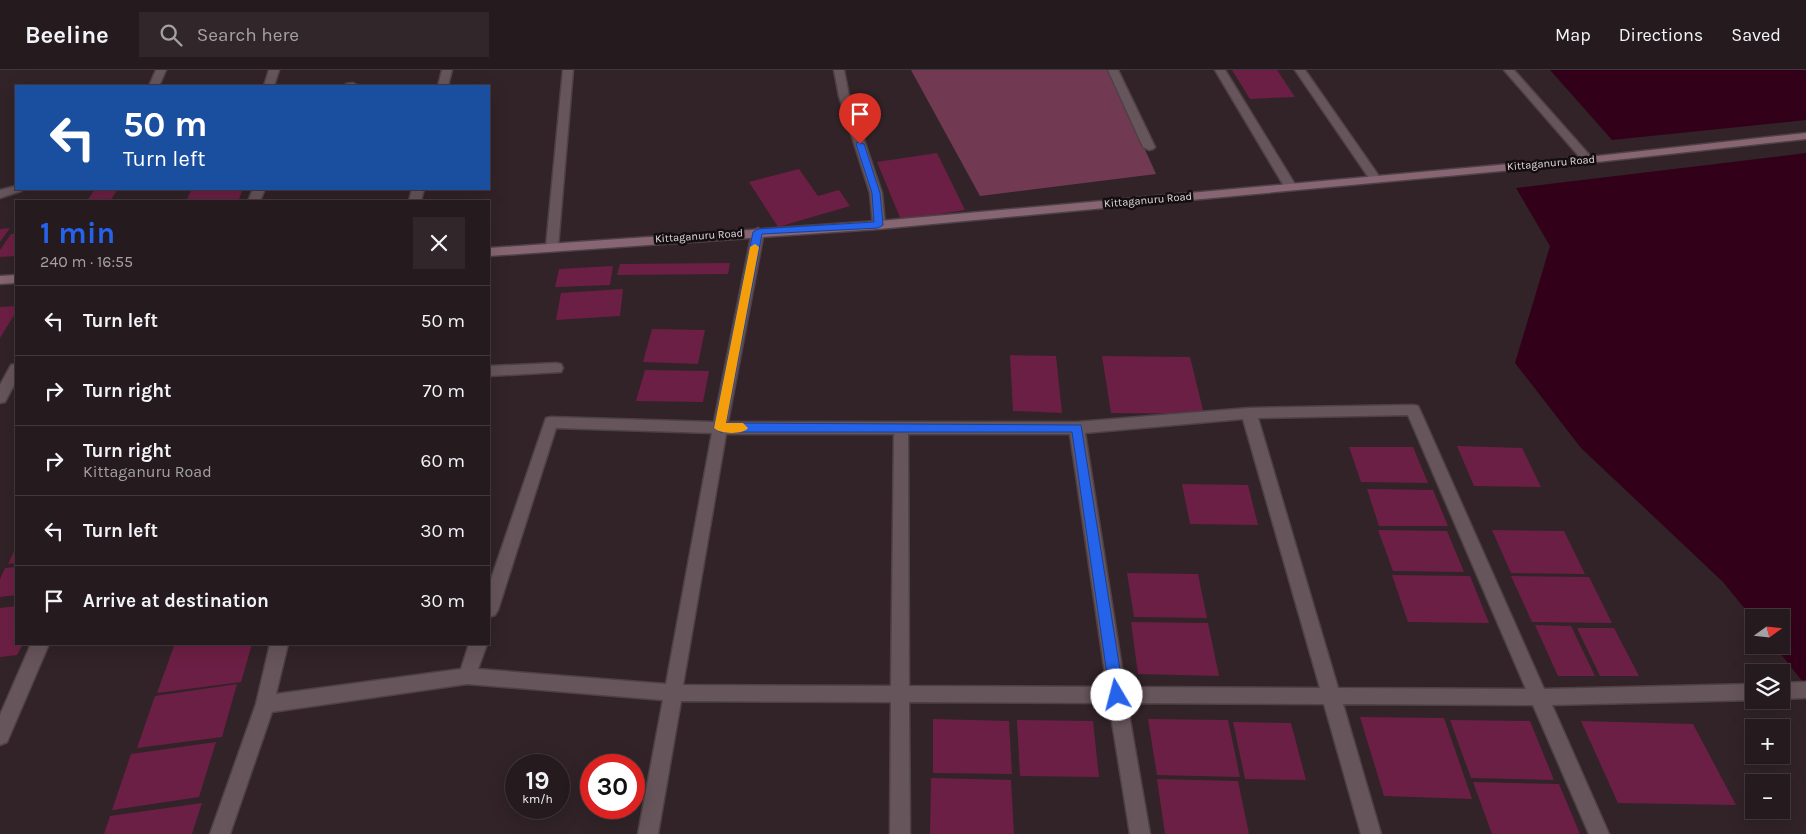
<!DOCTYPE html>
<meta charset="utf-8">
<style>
:root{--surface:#251a1e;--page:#31272b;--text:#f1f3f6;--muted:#a3a1a4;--line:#42383c;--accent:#2563eb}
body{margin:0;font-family:Karla,sans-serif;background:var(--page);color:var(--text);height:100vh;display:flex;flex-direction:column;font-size:19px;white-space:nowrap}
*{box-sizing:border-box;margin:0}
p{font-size:16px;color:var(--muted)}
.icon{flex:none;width:28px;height:28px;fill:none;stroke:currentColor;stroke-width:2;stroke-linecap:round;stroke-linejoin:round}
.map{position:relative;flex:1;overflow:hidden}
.sheet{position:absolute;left:15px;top:130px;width:475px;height:445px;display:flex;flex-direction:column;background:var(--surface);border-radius:0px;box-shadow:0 5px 20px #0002,0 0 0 1px var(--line)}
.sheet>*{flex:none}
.hud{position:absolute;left:15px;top:15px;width:475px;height:105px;border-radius:0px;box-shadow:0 5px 20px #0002,0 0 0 1px var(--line);background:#1a4fa0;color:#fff;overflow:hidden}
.needle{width:32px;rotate:75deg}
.fabs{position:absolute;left:1745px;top:539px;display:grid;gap:10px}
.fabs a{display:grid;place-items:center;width:45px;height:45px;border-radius:0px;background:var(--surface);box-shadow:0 5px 20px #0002,0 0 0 1px var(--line);font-size:25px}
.speed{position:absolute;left:505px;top:684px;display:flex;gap:10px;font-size:25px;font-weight:700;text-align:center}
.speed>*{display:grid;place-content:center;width:65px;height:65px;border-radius:50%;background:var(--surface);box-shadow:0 5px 20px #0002,0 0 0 1px var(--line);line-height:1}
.speed small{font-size:12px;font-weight:400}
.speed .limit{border:8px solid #d22;background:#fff;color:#111}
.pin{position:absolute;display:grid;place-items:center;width:42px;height:42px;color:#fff;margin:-51px -21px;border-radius:50% 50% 50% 0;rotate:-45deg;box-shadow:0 0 5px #0007}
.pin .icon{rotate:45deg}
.me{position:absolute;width:55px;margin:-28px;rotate:352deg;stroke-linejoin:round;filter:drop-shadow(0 0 4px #0008)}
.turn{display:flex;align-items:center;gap:18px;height:105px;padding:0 25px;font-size:22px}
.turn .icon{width:65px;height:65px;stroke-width:2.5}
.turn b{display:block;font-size:35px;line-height:42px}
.round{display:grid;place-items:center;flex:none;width:52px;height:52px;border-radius:0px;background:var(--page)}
.summary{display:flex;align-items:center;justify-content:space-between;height:85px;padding:0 25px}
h1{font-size:30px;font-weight:700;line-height:38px;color:var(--accent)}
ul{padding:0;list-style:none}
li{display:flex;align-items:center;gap:15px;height:70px;padding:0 25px;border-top:1px solid var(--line)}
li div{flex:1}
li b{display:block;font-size:19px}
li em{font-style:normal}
header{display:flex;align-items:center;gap:30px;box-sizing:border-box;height:70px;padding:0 25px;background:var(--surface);border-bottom:1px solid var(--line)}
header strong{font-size:24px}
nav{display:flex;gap:28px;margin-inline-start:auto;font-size:18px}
.search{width:350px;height:45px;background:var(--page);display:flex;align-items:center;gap:12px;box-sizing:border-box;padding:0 18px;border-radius:0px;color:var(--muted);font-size:19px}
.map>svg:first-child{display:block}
.green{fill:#723a52}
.water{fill:#33001a}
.building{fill:#6c1f44}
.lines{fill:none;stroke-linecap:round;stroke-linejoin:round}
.lane-casing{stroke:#4d4145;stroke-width:3}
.street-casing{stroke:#4d4145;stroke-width:3}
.secondary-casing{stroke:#4d4145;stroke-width:3}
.lane{fill:#66555b;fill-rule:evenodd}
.street{fill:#66555b;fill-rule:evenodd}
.secondary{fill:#876572;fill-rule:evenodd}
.route{fill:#2563eb;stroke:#184099}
.slow{fill:#f59e0b}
.labels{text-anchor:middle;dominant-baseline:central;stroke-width:5;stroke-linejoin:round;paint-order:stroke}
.far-street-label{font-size:11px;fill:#e1d7da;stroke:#150e11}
</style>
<header>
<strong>Beeline</strong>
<div class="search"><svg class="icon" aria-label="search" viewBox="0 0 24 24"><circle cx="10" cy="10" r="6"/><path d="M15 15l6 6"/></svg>Search here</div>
<nav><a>Map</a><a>Directions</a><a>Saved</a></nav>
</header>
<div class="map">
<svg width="1806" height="764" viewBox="0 0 1806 764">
<rect width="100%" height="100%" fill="#312328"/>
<path class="green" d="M911,0h198l47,104 -176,22z"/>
<g class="water">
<path d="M1550,0h256v50l-194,20z"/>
<path d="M1806,83v533l-32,-41h7v-27h-27v2l-31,-38 -142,-134 -66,-85 35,-117 -34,-58z"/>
</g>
<g class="building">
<path d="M1232,0h45l18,27 -45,2z"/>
<path d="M937,83l28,57 -64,10 -24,-58z"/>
<path d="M799,99l19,27 21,-6 11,16 -72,21 -29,-45z"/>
<path d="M95,119h23l-8,12h-23z"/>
<path d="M192,119h51l-4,10 -53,2z"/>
<path d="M10,158l-10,14v-13z"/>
<path d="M11,164h5v22l-16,1v-7z"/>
<path d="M730,193l-2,11 -111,1 3,-11z"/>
<path d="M613,196l-3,19 -55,2 4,-18z"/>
<path d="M623,219l-3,27 -64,4 5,-27z"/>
<path d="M16,236v6l-16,26v-31z"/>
<path d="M652,259l53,1 -7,34 -55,-2z"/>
<path d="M1010,285l46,1 6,57 -49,-2z"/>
<path d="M1102,286l88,1 14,57 -93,-1z"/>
<path d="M645,300l64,1 -6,31 -67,-1z"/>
<path d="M1457,376l65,2 19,39 -67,-1z"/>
<path d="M1349,377h64l15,36 -67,-1z"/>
<path d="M1182,414l66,1 10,40 -68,-1z"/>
<path d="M1367,419l66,1 15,36h-69z"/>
<path d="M1378,460l69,1 17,41 -71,-1z"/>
<path d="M1492,460l72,1 21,43 -74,-1z"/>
<path d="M16,477v16l-8,1z"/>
<path d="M16,497v28l-16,2v-18l5,-11z"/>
<path d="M1127,503l71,1 9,44 -73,-1z"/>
<path d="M1392,505l78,1 19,47 -81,-1z"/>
<path d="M1511,506l78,1 23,46 -80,-1z"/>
<path d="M16,536v38h7l-6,11 -17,2v-49z"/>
<path d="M1131,552l77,1 11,53 -81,-2z"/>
<path d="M1535,555l36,1 24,50h-37z"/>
<path d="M1577,558h37l25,48h-39z"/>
<path d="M192,574h60l-11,38 -84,11 17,-47z"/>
<path d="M237,614l-15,53 -85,11 18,-52z"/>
<path d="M1360,647l84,1 28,81 -88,-3z"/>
<path d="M933,649l76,2 3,53 -79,-1z"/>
<path d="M1148,649l80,1 12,57 -83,-2z"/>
<path d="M1017,650l76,1 6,56 -79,-1z"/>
<path d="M1450,650l80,1 24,59 -83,-2z"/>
<path d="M1581,651l112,3 43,81 -118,-2z"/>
<path d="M1233,652l58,1 15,57 -61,-1z"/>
<path d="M216,672l-17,55 -87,13 19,-56z"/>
<path d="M931,708l80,2 3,54h-84z"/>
<path d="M1157,709l81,2 11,53h-84z"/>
<path d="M1473,712l86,2 21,50h-88z"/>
<path d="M202,733l-10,31h-88l6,-18z"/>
</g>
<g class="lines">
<defs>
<g id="lane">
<path d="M1108,0h10l37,77 -2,2 -4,1 -6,-3z"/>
<path d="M1215,0h10l71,116 -2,2 -4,1 -6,-3z"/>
<path d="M16,294v17l-11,21 -5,1v-18l11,-20z"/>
</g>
<g id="street">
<path d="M156,0h10l-7,16h-10z"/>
<path d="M269,0h10l-5,16h-10z"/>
<path d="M442,0h10l-4,16h-10z"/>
<path d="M563,0h10l-15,177 -6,4 -6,-4z"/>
<path d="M834,0h10l5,26 33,97 3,32 -2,3h-8l-2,-3 -3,-32 -31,-97z"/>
<path d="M1295,0h10l76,109 -2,2h-8z"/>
<path d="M1504,0h10l78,88 2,2 -2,2h-8z"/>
<path d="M353,13l5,3h-13l1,-2z"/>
<path d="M16,116v3h7l-2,2 -21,7v-8z"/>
<path d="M253,119h12l-5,12h-12z"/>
<path d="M412,119h12l-3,12h-12z"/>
<path d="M758,158l6,4 -36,190h349l172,-14 164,-3 5,1 2,4 124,279 210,-5 1,16 -203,5 57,129h-20l-56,-129 -190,-1 38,130h-20l-37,-130 -197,-1 23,131h-20l-21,-131 -200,-1 1,132h-20l1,-132 -210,-1 -23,133h-20l25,-134 -196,-16 -195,28 -42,122h-20l46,-130 14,-60h18l-12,50 185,-25 8,-25h18l-9,25 188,15 46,-251 -156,-5 -58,182 -3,5 -6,2v-32l57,-167 5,-1 163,5 38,-190zM1408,345l118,274 -188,-1 -80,-270zM1243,349l77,269 -195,-1 -40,-254zM726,364h168l-3,252 -208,-1zM908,364h162l37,253 -198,-1z"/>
<path d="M556,293l5,1 2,4 -2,4 -72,4v-10z"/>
<path d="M31,574h18l-42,98 -7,3v-30z"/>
<path d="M1806,612v16l-25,1v-16z"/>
</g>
<g id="secondary">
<path d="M1806,63v6l-218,24 -709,66 -390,27v-8l390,-27 709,-64z"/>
<path d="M16,205v8l-16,1v-8z"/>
</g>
</defs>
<use href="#lane" class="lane-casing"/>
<use href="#street" class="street-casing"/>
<use href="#secondary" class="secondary-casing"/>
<use href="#lane" class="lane"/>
<use href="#street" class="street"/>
<use href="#secondary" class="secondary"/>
</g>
<path class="route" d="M857,72l7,2 16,49 3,32 -5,3 -116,6 -36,189 355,2 43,270 -2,5 -5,2 -5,-2 -2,-5 -38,-263h-352l-6,-4 39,-196 5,-3 116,-7 -2,-29 -16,-49z"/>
<path class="slow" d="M755,174l4,3 -33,176h17l5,5c-5,7 -29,6 -34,0l36,-181z"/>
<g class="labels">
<g class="far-street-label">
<text transform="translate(1551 93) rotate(-5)">Kittaganuru Road</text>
<text transform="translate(1148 130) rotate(-5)">Kittaganuru Road</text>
<text transform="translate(699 166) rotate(-4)">Kittaganuru Road</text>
</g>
</g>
</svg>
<div class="fabs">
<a><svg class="needle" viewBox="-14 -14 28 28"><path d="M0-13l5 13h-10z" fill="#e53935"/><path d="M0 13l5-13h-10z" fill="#a3a1a4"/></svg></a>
<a><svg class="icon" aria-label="layers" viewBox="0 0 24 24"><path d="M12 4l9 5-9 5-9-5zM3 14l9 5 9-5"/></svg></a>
<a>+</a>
<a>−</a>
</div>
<div class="speed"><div>19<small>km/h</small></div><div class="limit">30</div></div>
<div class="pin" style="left:860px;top:74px;background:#d93025"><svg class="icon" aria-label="arrive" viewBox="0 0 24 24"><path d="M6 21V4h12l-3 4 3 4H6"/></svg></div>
<svg class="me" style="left:1117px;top:625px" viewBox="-20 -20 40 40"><circle r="19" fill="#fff"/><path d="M0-13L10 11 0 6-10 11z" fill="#2563eb"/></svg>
<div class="hud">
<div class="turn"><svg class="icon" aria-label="left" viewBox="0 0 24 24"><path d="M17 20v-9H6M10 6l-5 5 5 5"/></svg><div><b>50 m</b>Turn left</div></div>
</div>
<section class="sheet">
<div class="summary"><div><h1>1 min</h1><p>240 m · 16:55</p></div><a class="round"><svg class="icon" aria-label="close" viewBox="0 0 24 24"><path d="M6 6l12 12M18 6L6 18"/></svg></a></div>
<ul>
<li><svg class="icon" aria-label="left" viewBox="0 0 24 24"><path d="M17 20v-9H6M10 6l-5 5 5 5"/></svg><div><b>Turn left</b></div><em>50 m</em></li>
<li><svg class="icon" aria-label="right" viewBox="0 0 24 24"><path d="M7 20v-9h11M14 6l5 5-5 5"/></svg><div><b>Turn right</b></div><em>70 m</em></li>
<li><svg class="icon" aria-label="right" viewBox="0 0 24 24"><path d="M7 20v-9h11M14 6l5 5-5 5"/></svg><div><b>Turn right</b><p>Kittaganuru Road</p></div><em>60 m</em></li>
<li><svg class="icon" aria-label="left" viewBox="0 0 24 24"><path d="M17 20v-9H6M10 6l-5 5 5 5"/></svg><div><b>Turn left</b></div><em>30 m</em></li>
<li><svg class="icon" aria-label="arrive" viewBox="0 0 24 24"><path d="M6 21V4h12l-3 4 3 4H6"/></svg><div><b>Arrive at destination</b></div><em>30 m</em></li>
</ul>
</section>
</div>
